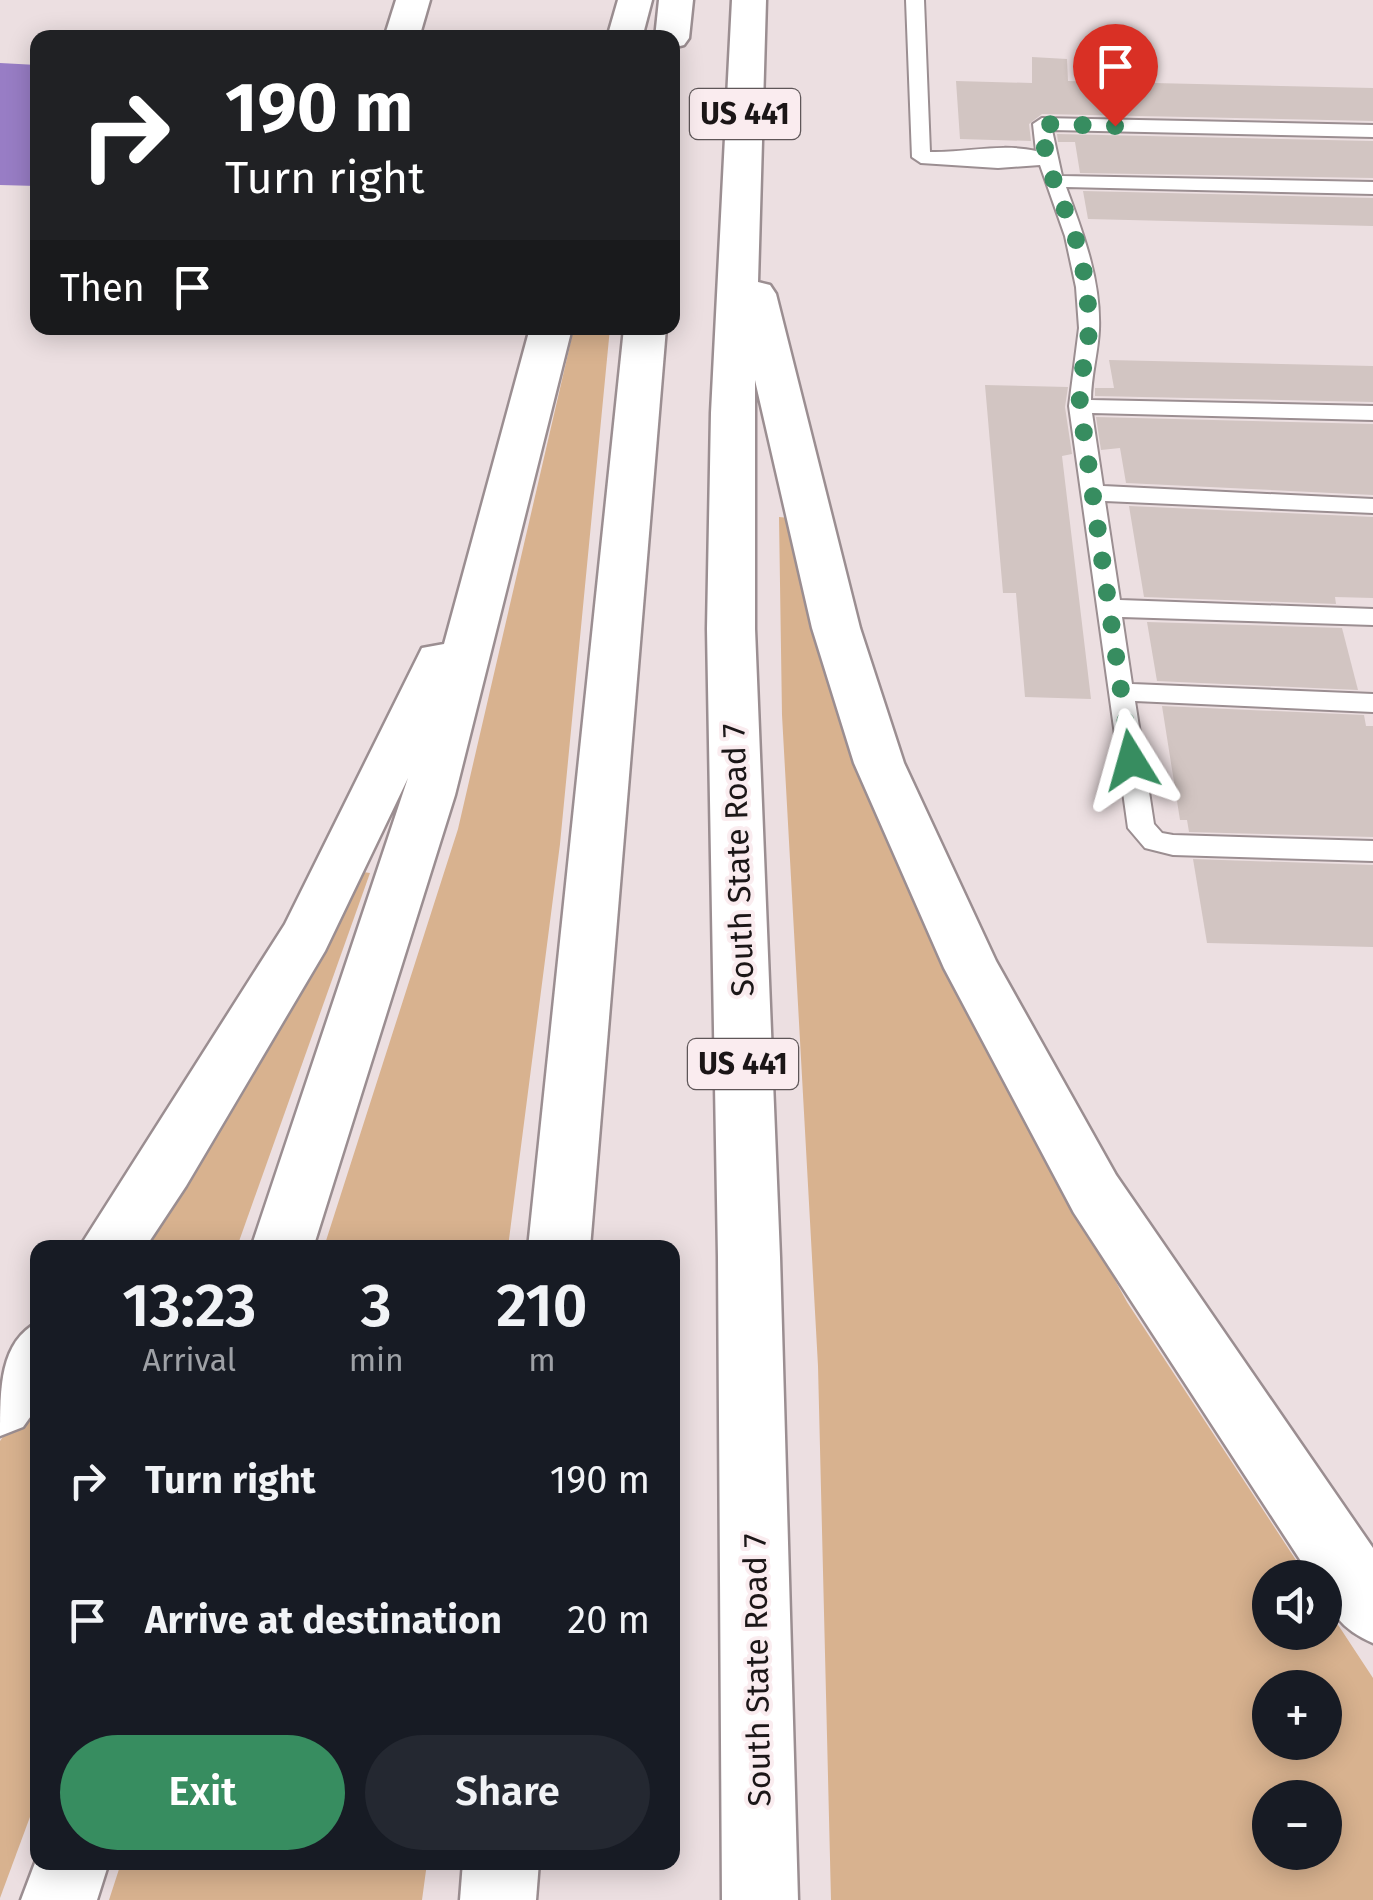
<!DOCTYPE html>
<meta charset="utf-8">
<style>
:root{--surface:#171b24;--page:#242831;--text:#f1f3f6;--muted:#9ea1a6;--accent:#378d60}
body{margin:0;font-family:"Fira Sans",sans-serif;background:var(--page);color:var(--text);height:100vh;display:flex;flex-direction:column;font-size:38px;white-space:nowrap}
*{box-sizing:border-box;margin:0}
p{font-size:32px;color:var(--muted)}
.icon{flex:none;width:55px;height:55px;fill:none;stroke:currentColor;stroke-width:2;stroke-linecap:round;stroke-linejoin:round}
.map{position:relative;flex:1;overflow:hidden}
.details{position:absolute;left:30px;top:1240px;width:650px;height:630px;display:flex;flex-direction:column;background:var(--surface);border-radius:20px;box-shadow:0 5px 25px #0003}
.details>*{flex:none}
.hud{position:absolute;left:30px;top:30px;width:650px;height:305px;border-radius:20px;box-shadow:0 5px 25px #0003;background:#202124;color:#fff;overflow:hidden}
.buttons{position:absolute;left:1252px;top:1560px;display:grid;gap:20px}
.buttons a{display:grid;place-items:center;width:90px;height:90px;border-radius:50%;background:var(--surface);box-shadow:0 5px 25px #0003;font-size:50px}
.pin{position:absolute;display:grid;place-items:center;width:85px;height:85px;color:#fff;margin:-102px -42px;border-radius:50% 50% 50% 0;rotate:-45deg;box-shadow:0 0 10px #0007}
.pin .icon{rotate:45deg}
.me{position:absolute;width:110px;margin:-55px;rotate:352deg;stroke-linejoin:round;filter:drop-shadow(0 0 8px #0008)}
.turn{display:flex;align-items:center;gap:35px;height:210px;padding:0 30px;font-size:45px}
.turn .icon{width:130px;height:130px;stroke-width:2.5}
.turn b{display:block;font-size:70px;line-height:85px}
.then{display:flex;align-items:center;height:95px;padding:0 30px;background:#0003;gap:20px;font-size:38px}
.eta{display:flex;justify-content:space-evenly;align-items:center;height:170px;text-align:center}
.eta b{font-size:60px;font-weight:600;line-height:70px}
.button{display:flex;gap:20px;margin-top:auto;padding:20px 30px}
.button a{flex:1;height:115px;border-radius:60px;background:var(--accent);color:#fff;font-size:40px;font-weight:600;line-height:115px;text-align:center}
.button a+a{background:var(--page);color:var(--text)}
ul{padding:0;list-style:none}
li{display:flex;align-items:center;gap:30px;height:140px;padding:0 30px}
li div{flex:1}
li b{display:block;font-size:38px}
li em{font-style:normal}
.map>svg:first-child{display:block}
.green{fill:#d8b28f;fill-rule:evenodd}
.water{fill:#987dc5}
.building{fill:#d2c5c2}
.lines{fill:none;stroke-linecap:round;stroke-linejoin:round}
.lane-casing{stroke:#9b8e91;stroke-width:4}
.street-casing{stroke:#9b8e91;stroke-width:5}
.primary-casing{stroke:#9b8e91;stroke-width:5}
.lane{fill:#fff;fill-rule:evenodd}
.street{fill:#fff;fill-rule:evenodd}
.primary{fill:#fff;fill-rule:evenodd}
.route{stroke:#378d60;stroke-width:18;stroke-dasharray:0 32.4}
.labels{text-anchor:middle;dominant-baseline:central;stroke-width:8;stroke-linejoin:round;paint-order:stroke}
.shield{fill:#faecef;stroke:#5e5658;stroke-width:2.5}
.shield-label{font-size:30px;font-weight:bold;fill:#1b1617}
.street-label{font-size:32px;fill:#1b1617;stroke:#faecef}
</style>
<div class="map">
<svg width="1373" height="1900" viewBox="0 0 1373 1900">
<rect width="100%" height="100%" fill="#ecdfe1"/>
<g class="green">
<path d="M574,328h36l-50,516 -52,403h-184l134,-418z"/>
<path d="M779,517l11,1 237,601 100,183 180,275 -37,1v54h55v-27l48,73v222h-542l-13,-534 -36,-651zM1270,1688h55v54h-55zM1270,1798h55v54h-55z"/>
<path d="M356,871l14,2 -133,374 -105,1z"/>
<path d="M37,1387v411l-37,100v-457z"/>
<path d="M121,1863v-1l306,1 -5,37h-313z"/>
</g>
<path class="water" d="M0,63l37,2v121l-37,-1z"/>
<g class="building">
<path d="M1032,57l35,2 1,22 305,7v33l-331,-7 -13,10 2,17 -71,-2 -4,-58 76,2z"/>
<path d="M1057,134l316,7v37l-293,-5 -5,-31h-17z"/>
<path d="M1083,191l290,7v28l-285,-7z"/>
<path d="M1109,360l264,6v36l-278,-6v-8h19z"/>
<path d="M985,385l83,2 -3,20 7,47 -10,2 29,243 -66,-2 -9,-104h-13z"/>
<path d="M1096,417l277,7v71l-247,-12 -6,-35 -19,2z"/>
<path d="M1129,506l244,11v81l-38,-1 1,7 -192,-7z"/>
<path d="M1147,622l195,6 16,62 -201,-9z"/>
<path d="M1162,706l202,9 2,11h7v111l-184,-5 -2,-12h-7z"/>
<path d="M1193,859l180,6v82l-166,-4z"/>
</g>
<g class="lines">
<defs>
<path id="lane" d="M906,0h18l6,152c37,1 70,-9 106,-1l-3,-27 9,-6 331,7v12l-321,-7 10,46 311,6v12l-307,-7c17,46 35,93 33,143 -1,23 -8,46 -8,70l282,6v14l-281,-7 11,73 270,13v14l-268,-12 15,99 253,9v16l-251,-8 10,67 241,10v18l-238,-11 19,123 8,9 11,2 200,6v20l-200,-6 -28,-7 -17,-20 -59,-422 10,-78 -3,-41 -11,-51 -25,-71 -42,3 -77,-5 -9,-6z"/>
<path id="street" d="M396,0h34l-11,38h-35z"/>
<g id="primary">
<path d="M618,0h34l-10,38h-35z"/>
<path d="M659,0h34l-4,38 -5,7 -12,3v-10h-17z"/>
<path d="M732,0h34l-8,282 12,3 6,9 84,334 44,135 92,198 120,214 257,373v95c-30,-13 -48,-32 -48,-65h-13l-238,-365 -130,-245 -90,-205 -42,-135 -57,-248v249l25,628 18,643h-76l-4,-643 -11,-628 4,-216z"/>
<path d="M530,328h42l-117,467 -142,453h-62l157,-470 -83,173 -139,235 -41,62h-66l206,-324 137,-276 22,-4z"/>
<path d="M624,328h42l-76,920h-62z"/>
<path d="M38,1322v84l-15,21 -23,9c0,-49 0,-94 38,-114z"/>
<path d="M38,1855v7h71l-12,38h-76z"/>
<path d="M463,1862h76l-3,38h-76z"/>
</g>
</defs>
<use href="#lane" class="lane-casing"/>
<use href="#street" class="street-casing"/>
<use href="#primary" class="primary-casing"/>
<use href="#lane" class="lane"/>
<use href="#street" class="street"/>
<use href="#primary" class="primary"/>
</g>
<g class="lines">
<path class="route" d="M1115,126l-73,-2c3,58 34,95 42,150 3,17 5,37 5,54 -1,27 -11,50 -9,78l51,354"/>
</g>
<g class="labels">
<g class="shield">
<rect x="690" y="89" width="110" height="50" rx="8"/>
<rect x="688" y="1039" width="110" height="50" rx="8"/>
</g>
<g class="shield-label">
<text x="745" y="114">US 441</text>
<text x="743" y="1064">US 441</text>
</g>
<g class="street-label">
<text transform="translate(738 860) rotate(-92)">South State Road 7</text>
<text transform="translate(757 1670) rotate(-91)">South State Road 7</text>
</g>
</g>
</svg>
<div class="buttons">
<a><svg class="icon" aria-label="sound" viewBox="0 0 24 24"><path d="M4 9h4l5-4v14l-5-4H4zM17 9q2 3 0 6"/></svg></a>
<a>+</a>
<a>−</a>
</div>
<div class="pin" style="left:1115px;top:126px;background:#d93025"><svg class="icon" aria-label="arrive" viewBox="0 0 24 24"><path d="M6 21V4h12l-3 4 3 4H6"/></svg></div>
<svg class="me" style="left:1131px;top:760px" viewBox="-20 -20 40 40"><path d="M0-17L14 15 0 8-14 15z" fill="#378d60" stroke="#fff" stroke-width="4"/></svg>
<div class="hud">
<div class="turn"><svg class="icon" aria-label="right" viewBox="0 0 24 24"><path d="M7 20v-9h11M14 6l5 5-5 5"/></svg><div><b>190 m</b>Turn right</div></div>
<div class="then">Then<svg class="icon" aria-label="arrive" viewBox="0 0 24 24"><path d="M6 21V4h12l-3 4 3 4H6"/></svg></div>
</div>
<section class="details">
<div class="eta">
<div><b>13:23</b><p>Arrival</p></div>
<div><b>3</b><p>min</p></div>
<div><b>210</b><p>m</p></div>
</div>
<ul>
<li><svg class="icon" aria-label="right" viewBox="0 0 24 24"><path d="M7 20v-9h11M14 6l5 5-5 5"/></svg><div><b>Turn right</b></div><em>190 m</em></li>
<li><svg class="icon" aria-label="arrive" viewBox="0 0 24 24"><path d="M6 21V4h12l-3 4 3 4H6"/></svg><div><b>Arrive at destination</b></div><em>20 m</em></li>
</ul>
<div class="button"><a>Exit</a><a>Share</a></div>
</section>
</div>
